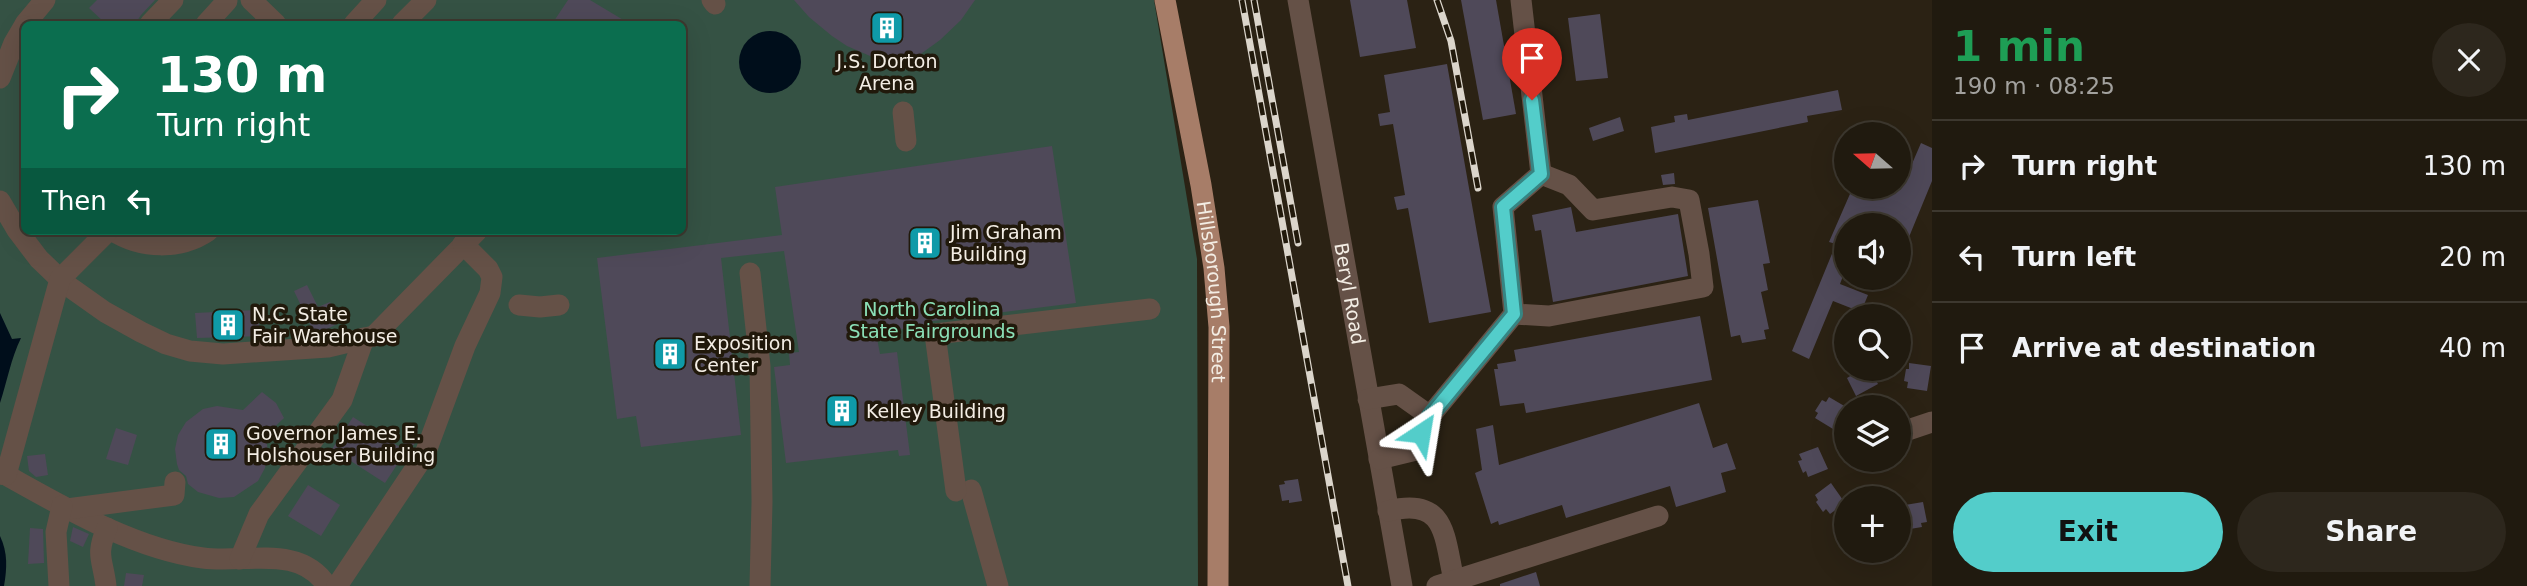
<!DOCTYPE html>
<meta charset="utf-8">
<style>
:root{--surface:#201a0f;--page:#2d271d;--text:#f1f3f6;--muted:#a2a19e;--line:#3d382f;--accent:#53cdca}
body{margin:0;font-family:"DejaVu Sans",sans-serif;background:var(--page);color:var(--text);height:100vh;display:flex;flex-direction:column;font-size:26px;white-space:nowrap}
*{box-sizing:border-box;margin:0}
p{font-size:23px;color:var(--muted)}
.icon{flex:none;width:38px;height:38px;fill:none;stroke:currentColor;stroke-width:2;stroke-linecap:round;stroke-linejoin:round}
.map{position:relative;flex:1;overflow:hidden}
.drawer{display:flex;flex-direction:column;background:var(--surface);width:595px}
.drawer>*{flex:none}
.guide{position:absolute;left:21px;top:21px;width:665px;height:214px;border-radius:10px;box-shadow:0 7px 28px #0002,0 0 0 2px var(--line);background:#0b6e4f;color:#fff;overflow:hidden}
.needle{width:46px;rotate:290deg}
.controls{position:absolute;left:1834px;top:122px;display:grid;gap:14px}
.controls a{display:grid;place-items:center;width:77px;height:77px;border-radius:50%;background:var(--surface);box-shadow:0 7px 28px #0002,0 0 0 2px var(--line);font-size:35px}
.pin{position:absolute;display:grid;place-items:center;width:60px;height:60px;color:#fff;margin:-72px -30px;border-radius:50% 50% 50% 0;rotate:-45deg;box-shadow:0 0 7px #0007}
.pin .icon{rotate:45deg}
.me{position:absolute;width:77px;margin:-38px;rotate:33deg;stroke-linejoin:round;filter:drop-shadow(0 0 5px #0008)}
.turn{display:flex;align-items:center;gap:24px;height:147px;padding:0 21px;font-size:32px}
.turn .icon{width:91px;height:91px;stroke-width:2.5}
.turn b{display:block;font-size:49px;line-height:60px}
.then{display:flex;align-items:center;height:66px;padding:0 21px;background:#0003;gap:14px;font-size:26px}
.round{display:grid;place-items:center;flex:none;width:74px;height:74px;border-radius:37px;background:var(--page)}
.head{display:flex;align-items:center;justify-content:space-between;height:119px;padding:0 21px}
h1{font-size:42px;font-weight:700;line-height:52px;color:#1e9e55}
.button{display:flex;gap:14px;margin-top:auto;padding:14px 21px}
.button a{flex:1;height:80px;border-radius:42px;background:var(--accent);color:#111;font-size:28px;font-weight:700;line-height:80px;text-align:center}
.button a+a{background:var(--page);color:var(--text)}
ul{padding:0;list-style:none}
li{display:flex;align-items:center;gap:21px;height:91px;padding:0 21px;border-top:2px solid var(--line)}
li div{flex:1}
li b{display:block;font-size:26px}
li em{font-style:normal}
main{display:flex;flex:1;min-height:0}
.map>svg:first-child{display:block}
.green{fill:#355244;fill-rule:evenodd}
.water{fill:#000e1b}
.building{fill:#4f4959}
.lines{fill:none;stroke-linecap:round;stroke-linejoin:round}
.minor{stroke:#655147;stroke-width:21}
.major{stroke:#a77d68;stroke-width:21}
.rail-casing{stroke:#dbd5cb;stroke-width:7}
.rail{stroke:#21190b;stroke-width:4.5;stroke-dasharray:13;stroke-linecap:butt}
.route-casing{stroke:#368583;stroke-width:18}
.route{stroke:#53cdca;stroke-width:12}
.labels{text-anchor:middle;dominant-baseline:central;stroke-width:7;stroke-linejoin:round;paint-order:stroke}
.poi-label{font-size:19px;fill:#f3ede4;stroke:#21190b;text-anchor:start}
.street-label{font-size:19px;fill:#f3ede4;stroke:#21190b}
.park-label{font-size:19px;fill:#8be0b7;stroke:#21190b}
</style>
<main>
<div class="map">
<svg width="1932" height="586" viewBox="0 0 1932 586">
<rect width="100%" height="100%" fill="#2b2214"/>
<path class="green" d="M0,0h1154l43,259 1,327h-1198zM24,24h658v207h-658z"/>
<g class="water">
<circle cx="770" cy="62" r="31"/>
<path d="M0,313l12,26 9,-1c-10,20 -14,44 -21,65z"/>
<path d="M0,536c8,17 7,32 4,50h-4z"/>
</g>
<g class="building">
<path d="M97,0h58l-14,15 -6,9h-29l-17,-16z"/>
<path d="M568,0h22l40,24h-78z"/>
<path d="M794,0h181l-14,20 -21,20 -40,29 -53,-23 -15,-10 -23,-19z"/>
<path d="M1350,0h57l9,48 -56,9z"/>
<path d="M1461,0h35l20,114 -33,6z"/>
<path d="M1600,14l8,64 -32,3 -8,-63z"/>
<path d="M1447,64l44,248 -62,11 -21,-115 -11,2 -3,-13 11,-2 -12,-71 -13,2 -2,-12 12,-2 -6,-37z"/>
<path d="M1838,90l4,20 -35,6 1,6 -153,31 -4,-26 24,-5 -1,-6 13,-2 1,6z"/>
<path d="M1620,117l4,14 -31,10 -4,-13z"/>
<path d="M1921,143l11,5v33l-23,56 -10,-4v-7h-53v42l-6,16 28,11 -7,17 -28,-11 -24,58 -17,-8 44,-107 -7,-2 24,-55h49z"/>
<path d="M1052,146l24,157 -143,18 -8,5 -49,7 4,21 17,-2 13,103 -11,1 -1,-6 -112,13 -12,-96 16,-2 -1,-12 10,-1 -15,-101 -63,7 20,177 -100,12 -5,-31 -19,3 -20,-161 185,-23 -7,-48z"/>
<path d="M1674,173l1,11 -12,1 -2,-10z"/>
<path d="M1758,200l12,63 -7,1 5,26 -7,2 8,37 -5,1 2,9 -24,4 -2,-8 -9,2 -23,-129z"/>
<path d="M1571,207l5,25 102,-18 10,62 -135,26 -12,-72 -6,1 -3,-16z"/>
<path d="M307,285l11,22 12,-5 11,20 -26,13 -21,-44z"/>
<path d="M258,310l2,26 -63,2 -2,-25z"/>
<path d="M1700,316l12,64 -186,33 -2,-10 -24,3 -6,-37h4l-1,-5 19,-3 -2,-11z"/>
<path d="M1909,363l22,3 -4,25 -20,-3 1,-6 -4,-1 2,-12h3z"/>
<path d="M1849,369h21l8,15 -22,12 -9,-18 5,-3z"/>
<path d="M262,392l14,11 8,15 -18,17 2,19 -3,14 -7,13 -24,16 -15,1 -21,-6 -10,-8 -2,-8 -7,-6 -2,-6 -2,-15 3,-14 8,-13 17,-13 14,-3 26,4z"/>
<path d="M1829,397l17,10 -13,22 -18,-11 3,-5 -3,-2 7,-11 4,2z"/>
<path d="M1699,403l14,45 14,-5 9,26 -15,4 5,19 -50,15 -6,-21 -104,32 -4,-13 -63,20 -1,-4 -7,3 -16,-51 7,-3 -6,-41 17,-4 6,40z"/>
<path d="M353,417l53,34 -21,32 -53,-34z"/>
<path d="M116,428l21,7 -9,30 -22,-6z"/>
<path d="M418,429l-4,16 -10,1 -1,-16z"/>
<path d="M1818,447l10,22 -20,8 -2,-6 -3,2 -5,-12 4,-1 -3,-6z"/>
<path d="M45,454l3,21 -12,2 -7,-6 -2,-15z"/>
<path d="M1298,479l4,22 -13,2v-3l-7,1 -3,-16 6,-1 -1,-3z"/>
<path d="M1831,483l14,20 -15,11 -4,-5 -3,3 -7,-10 2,-2 -3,-5z"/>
<path d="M308,485l32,20 -19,31 -33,-20z"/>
<path d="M1923,502l4,20 -6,1 1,4 -12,2 -1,-4 -6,1 -4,-20z"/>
<path d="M73,527l16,7 -6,13 -13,-6z"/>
<path d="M30,528l13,1 1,34 -16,1z"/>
<path d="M1536,572l4,14h-40v-2z"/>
<path d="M126,573l18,2 -2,11h-18z"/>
</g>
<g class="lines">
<g class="minor">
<path d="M251,0l25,24"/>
<path d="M712,0l3,4"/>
<path id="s1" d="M1298,0l104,586"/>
<path d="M25,24l20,-24"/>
<path d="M150,24l23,-24"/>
<path d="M206,24l21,-23"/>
<path d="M354,24l22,-24"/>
<path d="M402,24l24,-24"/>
<path d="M0,78l14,-35 10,-17"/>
<path d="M903,112l3,29"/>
<path d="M0,201l17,29 22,29 25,24 41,29 36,20 25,12 24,7 33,3 105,-7 46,-11 103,-105"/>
<path d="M113,231c28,18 67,19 95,0"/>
<path d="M750,273l10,93 2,136 -2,84"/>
<path d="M519,305l21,2 19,-2"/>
<path d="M1514,314l35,2 154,-29 -4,-33 -10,-54 -17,-3 -79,13 -24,-25 -28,-11"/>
<path d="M1368,399l31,-5 31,22"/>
<path d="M1899,433l33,-11"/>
<path d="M1379,459l33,-8 18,-35 84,-102 -11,-107 38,-33 -20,-174"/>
<path d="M0,474l6,1c59,33 129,74 197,83 41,6 97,-15 124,28"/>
<path d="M6,475l54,-196 48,-48"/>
<path d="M971,490l27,96"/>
<path d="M956,491l-21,-157 215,-25"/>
<path d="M67,509l107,-14 1,-13"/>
<path d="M1388,511c59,-15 56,26 66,69"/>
<path d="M240,559l19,-45 83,-114 22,-62"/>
<path d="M59,586l-3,-54 6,-26"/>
<path d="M106,586c-3,-27 -11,-30 1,-58"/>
<path d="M337,586l88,-132 40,-108 25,-53 2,-16 -4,-8 -25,-25"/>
<path d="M1437,586l221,-70"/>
</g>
<path class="major" id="s2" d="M1165,0l36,185 13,83 5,59 -1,259"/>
<defs>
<g id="rail">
<path d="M1242,0l106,586"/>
<path d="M1254,0l44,243"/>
<path d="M1437,0l14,41 27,147"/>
</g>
</defs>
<use href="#rail" class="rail-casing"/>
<use href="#rail" class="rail"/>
</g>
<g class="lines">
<defs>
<path id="route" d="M1421,433l9,-17 84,-102 -11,-107 38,-33 -9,-74"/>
</defs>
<use href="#route" class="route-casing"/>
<use href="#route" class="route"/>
</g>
<defs>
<symbol id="building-square" viewBox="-11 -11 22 22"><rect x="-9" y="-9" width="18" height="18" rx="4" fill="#0f9aa8" stroke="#21190b"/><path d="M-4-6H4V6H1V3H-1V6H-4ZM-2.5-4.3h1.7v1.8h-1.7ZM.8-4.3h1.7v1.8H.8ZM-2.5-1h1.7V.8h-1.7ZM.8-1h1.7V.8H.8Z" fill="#fff"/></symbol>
</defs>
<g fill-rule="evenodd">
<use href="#building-square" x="868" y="9" width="38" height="38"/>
<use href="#building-square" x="906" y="224" width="38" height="38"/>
<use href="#building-square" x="209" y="306" width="38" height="38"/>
<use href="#building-square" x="651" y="335" width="38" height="38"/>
<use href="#building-square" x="823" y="392" width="38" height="38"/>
<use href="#building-square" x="202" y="425" width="38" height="38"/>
</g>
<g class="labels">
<g class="poi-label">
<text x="887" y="61" text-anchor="middle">J.S. Dorton<tspan x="887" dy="22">Arena</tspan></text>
<text x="950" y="232">Jim Graham<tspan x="950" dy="22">Building</tspan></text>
<text x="252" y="314">N.C. State<tspan x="252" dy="22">Fair Warehouse</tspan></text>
<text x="694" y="343">Exposition<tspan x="694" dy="22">Center</tspan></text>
<text x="866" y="411">Kelley Building</text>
<text x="246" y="433">Governor James E.<tspan x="246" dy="22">Holshouser Building</tspan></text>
</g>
<g class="street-label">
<text stroke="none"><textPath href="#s2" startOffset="296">Hillsborough Street</textPath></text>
<text stroke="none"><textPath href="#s1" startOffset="298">Beryl Road</textPath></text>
</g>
<g class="park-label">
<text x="932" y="309">North Carolina<tspan x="932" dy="22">State Fairgrounds</tspan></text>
</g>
</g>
</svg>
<div class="controls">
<a><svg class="needle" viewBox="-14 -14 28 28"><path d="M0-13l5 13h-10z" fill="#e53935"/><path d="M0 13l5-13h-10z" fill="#a2a19e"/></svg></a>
<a><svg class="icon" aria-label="sound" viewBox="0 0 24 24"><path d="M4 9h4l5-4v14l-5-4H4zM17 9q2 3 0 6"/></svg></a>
<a><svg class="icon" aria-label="search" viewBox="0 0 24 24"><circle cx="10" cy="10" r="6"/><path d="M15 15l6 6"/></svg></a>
<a><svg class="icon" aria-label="layers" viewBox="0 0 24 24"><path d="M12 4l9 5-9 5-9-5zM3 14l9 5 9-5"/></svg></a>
<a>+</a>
</div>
<div class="pin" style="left:1532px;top:100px;background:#d93025"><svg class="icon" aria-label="arrive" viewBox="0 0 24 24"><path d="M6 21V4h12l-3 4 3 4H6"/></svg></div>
<svg class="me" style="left:1421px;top:433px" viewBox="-20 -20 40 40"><path d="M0-17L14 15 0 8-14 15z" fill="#53cdca" stroke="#fff" stroke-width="4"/></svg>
<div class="guide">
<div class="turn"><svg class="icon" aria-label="right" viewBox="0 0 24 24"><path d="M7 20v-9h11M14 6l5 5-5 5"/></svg><div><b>130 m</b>Turn right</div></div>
<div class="then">Then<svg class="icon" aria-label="left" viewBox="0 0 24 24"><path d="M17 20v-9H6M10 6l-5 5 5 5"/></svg></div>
</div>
</div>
<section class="drawer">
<div class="head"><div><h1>1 min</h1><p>190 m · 08:25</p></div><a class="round"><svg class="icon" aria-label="close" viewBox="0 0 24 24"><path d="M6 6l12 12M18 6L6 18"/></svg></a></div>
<ul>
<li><svg class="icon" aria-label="right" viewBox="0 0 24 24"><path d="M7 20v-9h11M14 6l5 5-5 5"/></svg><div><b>Turn right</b></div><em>130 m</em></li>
<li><svg class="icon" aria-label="left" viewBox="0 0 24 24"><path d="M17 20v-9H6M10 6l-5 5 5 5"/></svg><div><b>Turn left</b></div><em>20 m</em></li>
<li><svg class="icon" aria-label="arrive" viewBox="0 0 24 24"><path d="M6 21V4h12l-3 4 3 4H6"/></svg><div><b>Arrive at destination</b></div><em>40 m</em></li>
</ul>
<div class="button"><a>Exit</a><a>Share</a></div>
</section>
</main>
